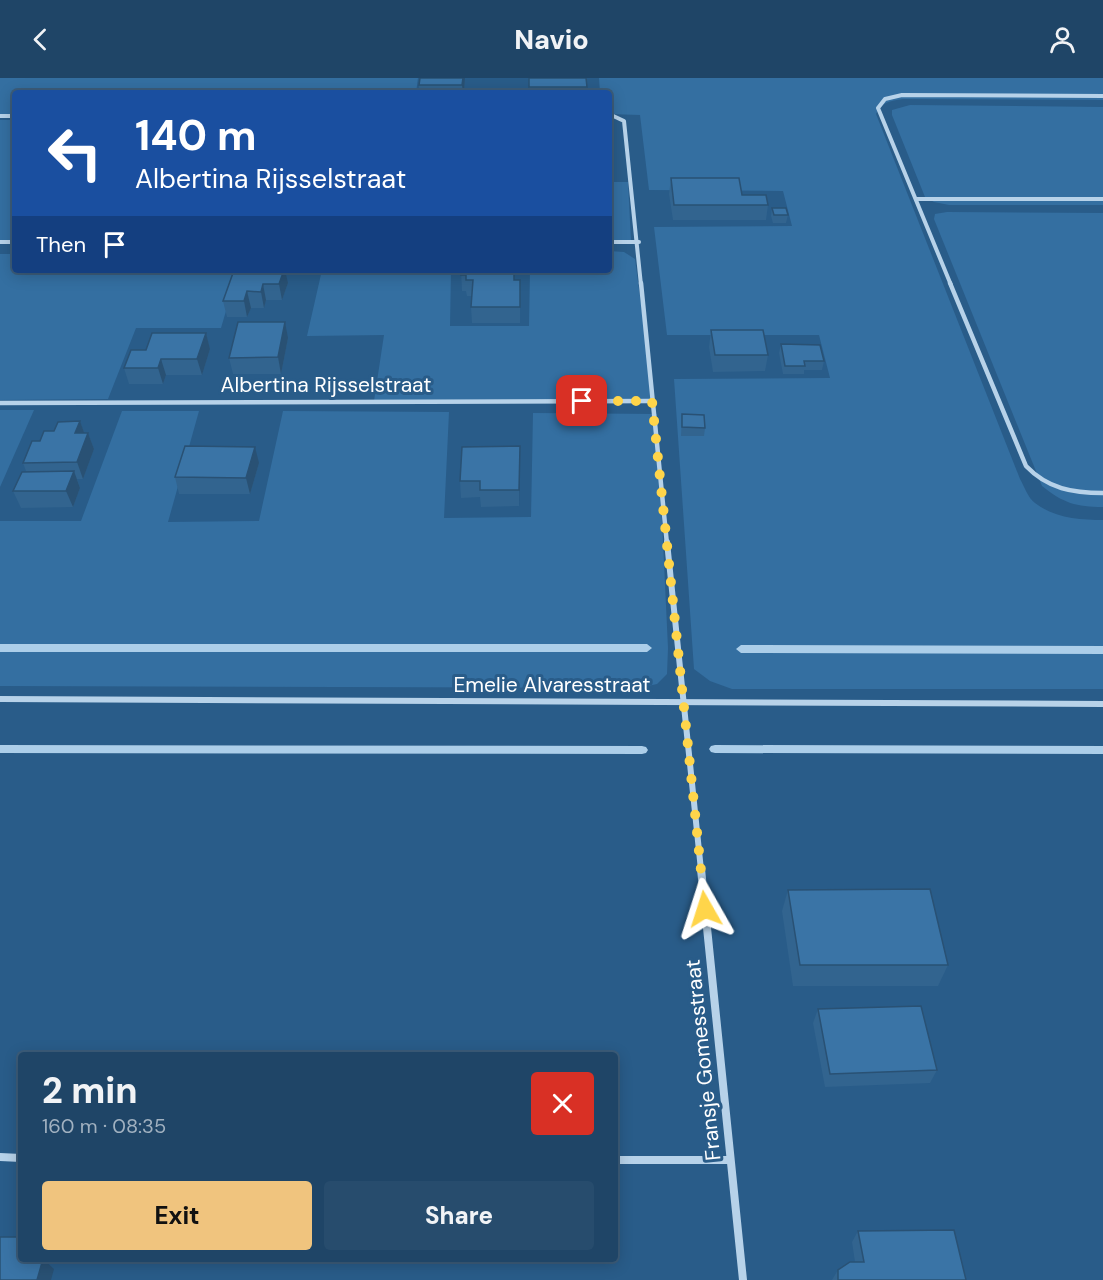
<!DOCTYPE html>
<meta charset="utf-8">
<style>
:root{--surface:#1f4567;--page:#274c6d;--text:#f1f3f6;--muted:#a1b1c0;--line:#3c5d7b;--accent:#f0c47e}
body{margin:0;font-family:"DM Sans",sans-serif;background:var(--page);color:var(--text);height:100vh;display:flex;flex-direction:column;font-size:22px;white-space:nowrap}
*{box-sizing:border-box;margin:0}
p{font-size:20px;color:var(--muted)}
.icon{flex:none;width:33px;height:33px;fill:none;stroke:currentColor;stroke-width:2;stroke-linecap:round;stroke-linejoin:round}
.map{position:relative;flex:1;overflow:hidden}
.side{position:absolute;left:18px;top:974px;width:600px;height:210px;display:flex;flex-direction:column;background:var(--surface);border-radius:6px;box-shadow:0 3px 15px #0003,0 0 0 2px var(--line)}
.side>*{flex:none}
.hud{position:absolute;left:12px;top:12px;width:600px;height:183px;border-radius:6px;box-shadow:0 3px 15px #0003,0 0 0 2px var(--line);background:#1a4fa0;color:#fff;overflow:hidden}
.pin{position:absolute;display:grid;place-items:center;width:51px;height:51px;color:#fff;margin:-26px;border-radius:12px;box-shadow:0 3px 9px #0006}
.me{position:absolute;width:66px;margin:-33px;rotate:354deg;stroke-linejoin:round;filter:drop-shadow(0 0 4px #0008)}
.turn{display:flex;align-items:center;gap:21px;height:126px;padding:0 24px;font-size:27px}
.turn .icon{width:78px;height:78px;stroke-width:2.5}
.turn b{display:block;font-size:42px;line-height:51px}
.then{display:flex;align-items:center;height:57px;padding:0 24px;background:#0003;gap:12px;font-size:22px}
.round{display:grid;place-items:center;flex:none;width:63px;height:63px;border-radius:6px;background:var(--page)}
.headline{display:flex;align-items:center;justify-content:space-between;height:102px;padding:0 24px}
h1{font-size:36px;font-weight:800;line-height:45px}
.primary-button{display:flex;gap:12px;margin-top:auto;padding:12px 24px}
.primary-button a{flex:1;height:69px;border-radius:6px;background:var(--accent);color:#111;font-size:24px;font-weight:800;line-height:69px;text-align:center}
.primary-button a+a{background:var(--page);color:var(--text)}
header{display:flex;justify-content:space-between;align-items:center;height:78px;padding:0 24px;background:var(--surface);font-size:27px;font-weight:800}
.map>svg:first-child{display:block}
.green{fill:#346fa1}
.lines{fill:none;stroke-linecap:round;stroke-linejoin:round}
.stream{fill:#accee9;fill-rule:evenodd}
.street-far3{stroke:#b7d2e9;stroke-width:4}
.street-far2{stroke:#b7d2e9;stroke-width:4.5}
.street-far1{stroke:#b7d2e9;stroke-width:6}
.street{stroke:#b7d2e9;stroke-width:8}
.wall{fill:#32648f}
.shaded-wall{fill:#295174}
.building{fill:#3a74a6;stroke:#295174;stroke-width:1.5}
.route{stroke:#ffd54a;stroke-width:10;stroke-dasharray:0 18}
.labels{text-anchor:middle;dominant-baseline:central;stroke-width:6;stroke-linejoin:round;paint-order:stroke}
.street-label{font-size:21px;fill:#fff;stroke:#295c89}
</style>
<header><svg class="icon" aria-label="back" viewBox="0 0 24 24"><path d="M15 5l-7 7 7 7"/></svg>Navio<svg class="icon" aria-label="person" viewBox="0 0 24 24"><circle cx="12" cy="8" r="4"/><path d="M4 21q1-7 8-7t8 7"/></svg></header>
<div class="map">
<svg width="1103" height="1202" viewBox="0 0 1103 1202">
<rect width="100%" height="100%" fill="#295c89"/>
<g class="green">
<path d="M0,0h418l-2,15h-401v21h-15z"/>
<path d="M599,0h504v22l-200,-1c-13,2 -22,3 -27,15l144,365c4,7 8,19 15,24 19,15 45,17 68,17v169h-371l-22,-8 -16,-12 -20,-290 156,-1 -11,-43h-152l-13,-108 138,-1 -9,-35 -134,-1 -9,-75 -31,-1v-21h-9z"/>
<path d="M910,27l193,2v98h-154l-15,-3 -9,-5 -33,-82v-5z"/>
<rect x="0" y="42" width="15" height="123"/>
<path d="M609,104h19l3,59 -22,3z"/>
<path d="M947,134l156,1v294c-27,0 -40,-4 -61,-21l-108,-267 1,-5z"/>
<path d="M609,173l15,1 11,7 19,143 -280,-1 10,-66 -77,1 15,-66h129l-1,56h79l1,-56h79z"/>
<path d="M0,176h15v16h223l-17,58h-85l-28,71 -108,1z"/>
<path d="M0,332h34l-34,77z"/>
<path d="M122,333h77l-31,111 91,-1 24,-110 166,1 -5,106 87,-1 2,-104 124,1 11,234 -1,26 -10,10 -18,4 -639,-2v-165h81z"/>
</g>
<g class="lines">
<g class="stream">
<path d="M0,566h647l5,4 -5,4h-647z"/>
<path d="M741,567l362,1v8l-362,-1 -5,-4z"/>
<path d="M0,667l642,1 4,1 2,3 -2,3 -4,1 -642,-1z"/>
<path d="M715,667l388,1v8l-388,-1 -4,-1 -2,-3 2,-3z"/>
</g>
<g class="street-far3">
<path d="M609,36l15,7 17,164"/>
<path d="M0,38h15"/>
<path d="M917,121h186"/>
<path d="M0,164h15"/>
<path d="M609,164h30"/>
<path d="M951,207l-73,-177 7,-9 17,-4 201,1"/>
</g>
<g class="street-far2">
<path d="M641,205l26,261"/>
<path d="M950,205l76,183c22,23 47,27 77,27"/>
<path d="M0,325l652,-2"/>
</g>
<g class="street-far1">
<path d="M667,464l34,328"/>
<path d="M0,621l1103,5"/>
</g>
<g class="street">
<path d="M701,791l42,411"/>
<path d="M0,1079l21,1"/>
<path d="M615,1082h114"/>
</g>
</g>
<g class="wall">
<path d="M420,0h45l-1,15h-45v-8z"/>
<path d="M529,0l58,9v6h-58z"/>
<path d="M671,100l71,17 26,10 -2,15h-93l-4,-26z"/>
<path d="M772,130l16,7 -2,8h-13l-2,-7z"/>
<path d="M461,192l54,10h5v43h-48l-1,-16 1,-11h-5l-1,-5h-4z"/>
<path d="M233,195l55,10 -6,17h-16l-2,8h-13l-4,9h-20l-4,-16z"/>
<path d="M711,252l57,25 -3,16 -52,1 -4,-25z"/>
<path d="M206,255l4,16 -8,26h-36l-3,9h-34l-5,-16 22,-18z"/>
<path d="M288,260l-7,36h-48l-4,-16z"/>
<path d="M781,266l43,17 -2,9h-18v4h-21l-4,-21z"/>
<path d="M682,336l23,14 -1,8h-23z"/>
<path d="M80,343l4,12h4l6,16 -11,30h-6l3,9 -7,19 -52,1 -8,-17 13,-20 -3,-8 17,-22 14,-10z"/>
<path d="M259,385l-9,31h-71l-4,-17z"/>
<path d="M520,385l-1,43 -38,1 -1,-10 -19,1 -1,-17z"/>
<path d="M788,812l160,75 -10,21h-145l-11,-75z"/>
<path d="M818,931l119,61 -7,13 -105,4 -12,-64z"/>
<path d="M858,1153l108,49h-134l6,-10 17,-8 -3,-20z"/>
</g>
<g class="shaded-wall">
<path d="M463,0h2l-1,15h-1l-1,-8z"/>
<path d="M284,192h1l3,13 -6,17 -3,-16z"/>
<path d="M263,206l3,16 -2,8 -3,-16z"/>
<path d="M247,213l4,17 -4,9 -3,-16z"/>
<path d="M285,244l3,16 -7,36 -3,-17z"/>
<path d="M206,255l4,16 -8,26 -5,-16z"/>
<path d="M161,281l5,16 -3,9 -5,-16z"/>
<path d="M80,343l6,17 -11,-5z"/>
<path d="M88,355l6,16 -11,30 -6,-17z"/>
<path d="M520,368v17l-1,43v-16z"/>
<path d="M255,369l4,16 -9,31 -4,-16z"/>
<path d="M74,393l6,17 -7,19 -7,-16z"/>
<path d="M43,1181l11,10 -3,11h-14z"/>
</g>
<g class="building">
<path d="M420,0h43l-1,7h-43z"/>
<path d="M529,0h57l1,9h-58z"/>
<path d="M671,100h68l3,17h24l2,10h-94z"/>
<path d="M772,130h14l2,7h-14z"/>
<path d="M246,192h38l-5,14h-16l-2,8 -14,-1 -3,10h-21l10,-28h12z"/>
<path d="M461,192h53v10h6v27h-49l2,-27h-7v-5h-5z"/>
<path d="M238,244h47l-7,35 -49,1z"/>
<path d="M711,252h52l5,25h-53z"/>
<path d="M152,255h54l-9,26h-36l-3,9h-34l7,-18h15z"/>
<path d="M781,266l39,1 4,16h-20l1,5h-20z"/>
<path d="M682,336l22,1 1,13 -23,-1z"/>
<path d="M80,343l-5,12h13l-11,29 -54,1 9,-22h8l4,-10h10l4,-9z"/>
<path d="M185,368l70,1 -9,31 -71,-1z"/>
<path d="M520,368l-1,44h-39v-9h-20l2,-34z"/>
<path d="M74,393l-8,20h-53l9,-19z"/>
<path d="M930,811l18,76h-148l-12,-75z"/>
<path d="M921,928l16,64 -107,4 -12,-65z"/>
<path d="M954,1152l12,50h-128v-10l12,-8h14l-6,-31z"/>
<path d="M0,1159h21v16l-2,6h24l-6,21h-37z"/>
</g>
<g class="lines">
<path class="route" d="M582,323h70l53,508"/>
</g>
<g class="labels">
<g class="street-label">
<text x="326" y="307">Albertina Rijsselstraat</text>
<text x="552" y="607">Emelie Alvaresstraat</text>
<text transform="translate(703 982) rotate(-96)">Fransje Gomesstraat</text>
</g>
</g>
</svg>
<div class="pin" style="left:582px;top:323px;background:#d93025"><svg class="icon" aria-label="arrive" viewBox="0 0 24 24"><path d="M6 21V4h12l-3 4 3 4H6"/></svg></div>
<svg class="me" style="left:705px;top:831px" viewBox="-20 -20 40 40"><path d="M0-17L14 15 0 8-14 15z" fill="#ffd54a" stroke="#fff" stroke-width="4"/></svg>
<div class="hud">
<div class="turn"><svg class="icon" aria-label="left" viewBox="0 0 24 24"><path d="M17 20v-9H6M10 6l-5 5 5 5"/></svg><div><b>140 m</b>Albertina Rijsselstraat</div></div>
<div class="then">Then<svg class="icon" aria-label="arrive" viewBox="0 0 24 24"><path d="M6 21V4h12l-3 4 3 4H6"/></svg></div>
</div>
<section class="side">
<div class="headline"><div><h1>2 min</h1><p>160 m · 08:35</p></div><a class="round" style="background:#d93025;color:#fff"><svg class="icon" aria-label="close" viewBox="0 0 24 24"><path d="M6 6l12 12M18 6L6 18"/></svg></a></div>
<div class="primary-button"><a>Exit</a><a>Share</a></div>
</section>
</div>
